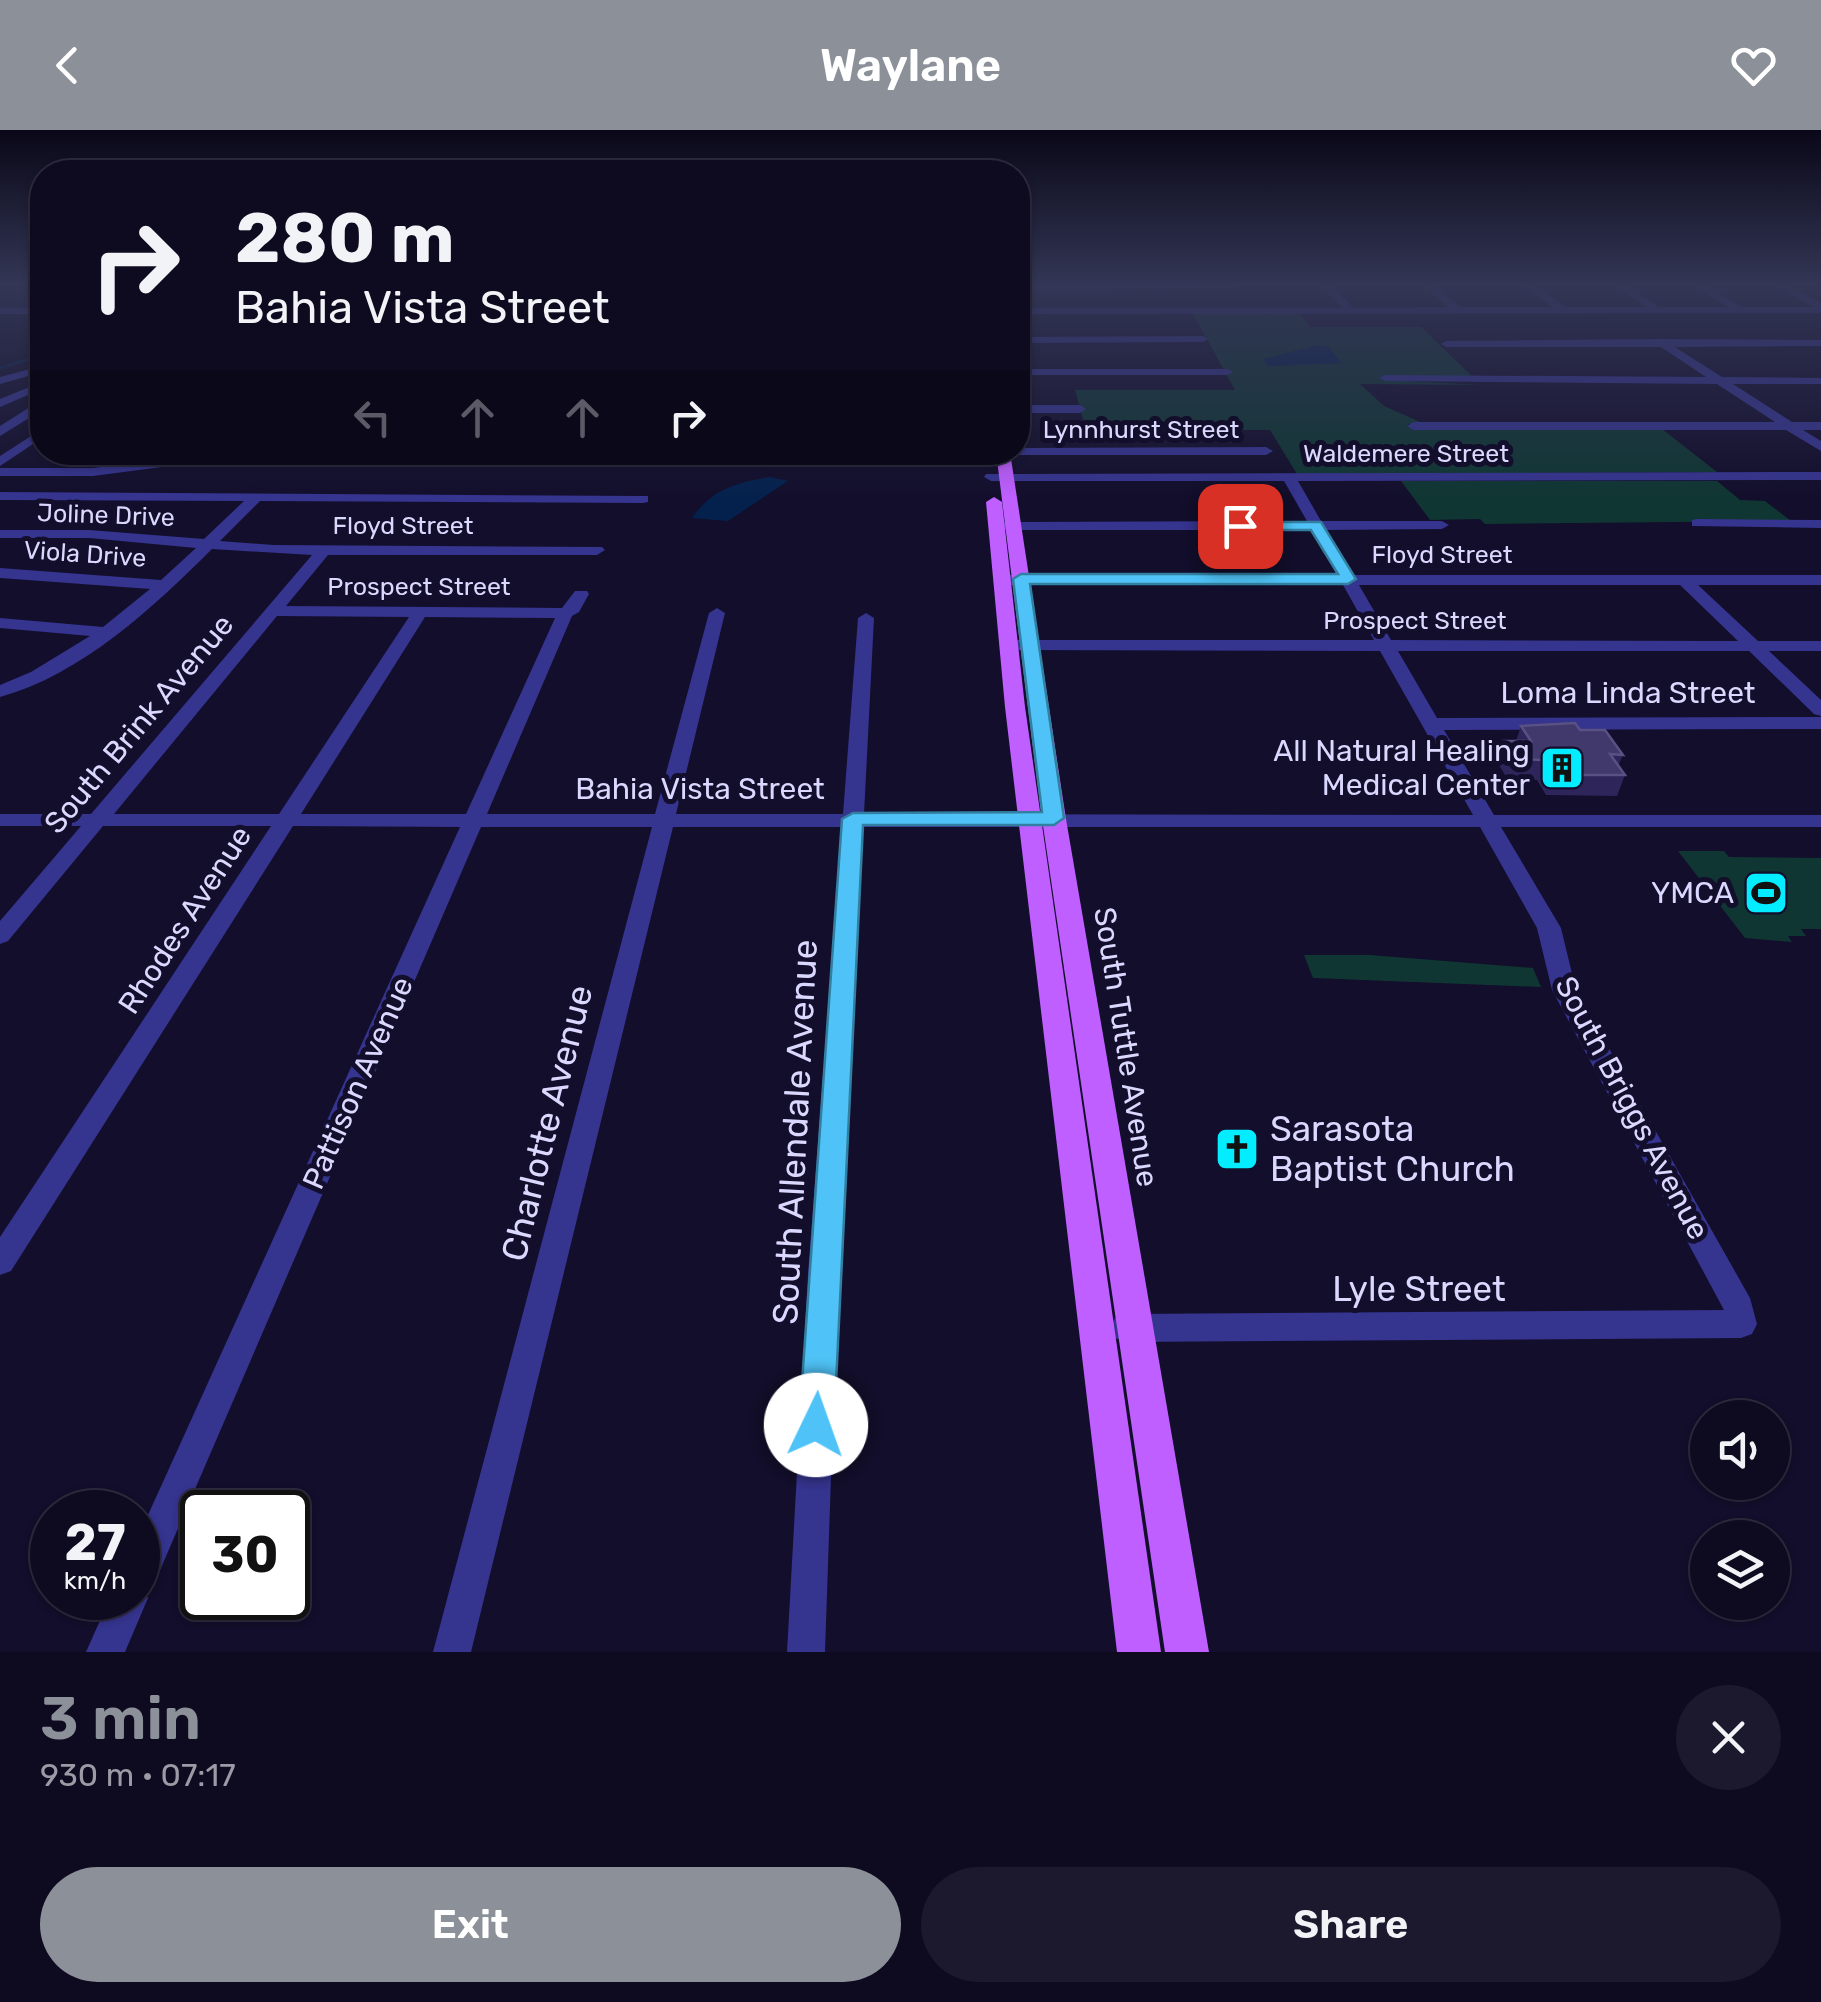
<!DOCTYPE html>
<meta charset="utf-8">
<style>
:root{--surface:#0e0a20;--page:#1c182d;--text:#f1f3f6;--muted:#9b9aa5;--line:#2e2b3e;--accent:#8c9099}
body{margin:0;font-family:Rubik,sans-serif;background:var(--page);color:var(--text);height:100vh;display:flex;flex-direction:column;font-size:38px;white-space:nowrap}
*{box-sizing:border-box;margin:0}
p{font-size:32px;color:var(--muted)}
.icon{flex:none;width:55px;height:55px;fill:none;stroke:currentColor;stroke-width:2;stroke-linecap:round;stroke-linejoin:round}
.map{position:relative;height:1522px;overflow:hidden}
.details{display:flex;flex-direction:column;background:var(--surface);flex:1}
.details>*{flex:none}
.guide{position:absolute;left:30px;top:30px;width:1000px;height:305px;border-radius:40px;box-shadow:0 2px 8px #0004,0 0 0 2px var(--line);background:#0e0a20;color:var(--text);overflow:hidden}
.buttons{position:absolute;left:1690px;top:1270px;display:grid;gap:20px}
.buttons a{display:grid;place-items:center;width:100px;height:100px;border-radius:50%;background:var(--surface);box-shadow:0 2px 8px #0004,0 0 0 2px var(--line);font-size:50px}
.speed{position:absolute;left:30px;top:1360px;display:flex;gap:20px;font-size:50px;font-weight:700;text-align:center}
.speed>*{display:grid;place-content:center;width:130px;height:130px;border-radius:50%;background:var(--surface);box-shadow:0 2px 8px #0004,0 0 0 2px var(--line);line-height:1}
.speed small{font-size:25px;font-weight:400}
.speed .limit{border:5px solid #111;border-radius:15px;background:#fff;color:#111}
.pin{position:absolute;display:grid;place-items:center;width:85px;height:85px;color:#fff;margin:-42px;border-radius:20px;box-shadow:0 5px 15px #0006}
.me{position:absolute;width:110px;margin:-55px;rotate:3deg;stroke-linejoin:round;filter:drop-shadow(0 0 8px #0008)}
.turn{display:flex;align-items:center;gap:35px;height:210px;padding:0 40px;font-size:45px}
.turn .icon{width:130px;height:130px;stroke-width:2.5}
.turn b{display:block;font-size:70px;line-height:85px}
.lanes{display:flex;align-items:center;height:95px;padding:0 40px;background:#0003;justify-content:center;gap:50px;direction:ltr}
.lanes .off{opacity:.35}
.round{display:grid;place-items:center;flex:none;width:105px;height:105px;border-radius:52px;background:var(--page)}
.overview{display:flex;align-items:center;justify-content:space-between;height:170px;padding:0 40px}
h1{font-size:60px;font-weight:600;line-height:75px;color:var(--accent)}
.button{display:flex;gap:20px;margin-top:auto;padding:20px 40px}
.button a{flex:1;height:115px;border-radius:60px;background:var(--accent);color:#fff;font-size:40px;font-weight:600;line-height:115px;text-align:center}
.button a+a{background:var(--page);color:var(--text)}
header{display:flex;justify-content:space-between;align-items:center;height:130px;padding:0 40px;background:var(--accent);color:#fff;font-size:45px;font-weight:600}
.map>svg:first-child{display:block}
.green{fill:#103633}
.water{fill:#04214d}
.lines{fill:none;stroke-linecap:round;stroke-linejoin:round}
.stream{stroke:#04214d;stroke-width:2.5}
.minor{fill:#35348f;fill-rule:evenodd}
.major{fill:#bf5fff;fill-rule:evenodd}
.wall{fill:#2e255a}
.building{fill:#41386c;stroke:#595183;stroke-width:2.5}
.route{fill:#4fc3f7;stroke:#337fa1;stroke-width:2.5}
.labels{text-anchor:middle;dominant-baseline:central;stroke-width:10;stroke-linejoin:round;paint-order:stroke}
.far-street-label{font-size:25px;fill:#dbd8ff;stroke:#120e2b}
.street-label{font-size:30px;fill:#dbd8ff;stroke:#120e2b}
.poi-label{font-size:30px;fill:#dbd8ff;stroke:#120e2b;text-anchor:end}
.near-street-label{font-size:35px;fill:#dbd8ff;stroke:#120e2b}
.near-poi-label{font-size:35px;fill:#dbd8ff;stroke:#120e2b;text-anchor:start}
</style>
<header><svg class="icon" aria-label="back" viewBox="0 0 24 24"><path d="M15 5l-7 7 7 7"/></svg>Waylane<svg class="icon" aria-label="heart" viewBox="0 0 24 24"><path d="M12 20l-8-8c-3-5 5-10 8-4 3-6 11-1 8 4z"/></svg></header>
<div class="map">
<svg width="1821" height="1522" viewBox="0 0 1821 1522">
<rect width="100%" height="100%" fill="#120e2b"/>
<g class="green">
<path d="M1192,182l107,1 11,14h111l55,53 -69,1 74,4 -121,-1 24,22 41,18h-17l2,4 252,1 55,43 -420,2 -27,-44h-184l-11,-40h160z"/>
<path d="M1401,351h316l23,19 25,1 26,20 -306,3 -5,-5 -50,1z"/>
<path d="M1678,721h46l5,6 92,1v71h-20l5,7h-18l4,6 -47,-4z"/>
<path d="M1304,825h66l163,13 8,19 -228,-9z"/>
</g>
<g class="water">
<path d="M1318,215l11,2 13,16 -74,3 -5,-7z"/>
<path d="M770,347l18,4 -60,40 -36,-3c20,-29 44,-35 78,-41z"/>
</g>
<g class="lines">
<path class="stream" d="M0,238l42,-13"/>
<g class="minor">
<path d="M1018,155h225l1,2 -226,4z"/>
<path d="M1322,155h10l21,23 95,-1 -25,-22h11l26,22h92l-28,-22h11l30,22h81l-32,-22h12l33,22h69l-35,-22h12l36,22h73l-39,-22h13l33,18v10l-803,1v-6h324z"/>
<rect x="0" y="178" width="42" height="6"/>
<path d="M1018,207l185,-1 5,3 -5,3 -185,1z"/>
<path d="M1661,209l160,1v6l-146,1 47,30 99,1v6h-88l59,38h29v8h-18l18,11v10l-35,-21h-373l-6,-4 6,-4h362l-58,-38 -332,-3 -6,-3 6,-3 321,2 -45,-30h-215l-5,-3 5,-3z"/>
<path d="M42,236v6l-42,12v-7z"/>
<path d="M1018,239h209l6,3 -6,3h-209z"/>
<path d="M42,252v7l-42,18v-8z"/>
<path d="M38,272h4v8l-42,26v-10z"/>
<path d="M1018,275h62l6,4 -6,4h-62z"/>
<path d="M42,299v9l-42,28v-10z"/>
<path d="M1018,318l248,-1 7,4 -7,4h-253z"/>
<path d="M172,328l5,1v6l-84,11h-93v-8h93z"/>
<path d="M1821,342v8l-523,1 23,40h121l7,4 -7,4 -116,1 27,45h468v10h-123l60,56h63v10h-52l52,49v16l-7,-2 -65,-63h-351l39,67 384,-1v12l-377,1 50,85h327v12h-320l60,101 15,62 174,308 7,26 -5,10 -11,4 -615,4 -11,-4 -5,-10 5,-10 11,-4 598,-4 -172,-320 -15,-62 -57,-101h-617l-25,447 -13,378h-38l21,-378 34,-447h-169l-202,825h-38l219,-825h-171l-330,764 -5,2 2,5 -23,54h-39l24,-54h28v-61l322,-710 -167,-1 -282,445 -11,4v-38l271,-411h-168l-95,115 -8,3v-23l81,-95h-81v-12h91l221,-259 -100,-6c-58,58 -131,126 -212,148v-12l31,-13 59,-36 -90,-8v-10l103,9 47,-38 -150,-11v-10l161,12 35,-32 -107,-10h-89v-8h89l115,9 40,-38 -244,-1v-8l648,4v6l-5,1 -383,-2 -40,40 54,4 328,2 3,3 -8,5h-269l-42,51 276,2 13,-17h12l2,3 -10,18 -7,4 -85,198h168l54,-201 8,-5 8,5 -49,201h167l15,-196 8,-5 8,5 -10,196 609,1 -93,-164 -370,-1 -9,-5 9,-5h364l-31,-55h-340l-8,-5 8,-5h334l-25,-45h-315l-7,-4 7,-4 310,-1 -23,-40h-293l-7,-4 2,-3zM1359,455h321l58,56 -347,-1zM277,486l132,1 -130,197h-165zM425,487l130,1 -89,196h-165z"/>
<path d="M1697,389l124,1v8l-129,-2v-6z"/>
</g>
<g class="major">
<path d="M996,322h14l56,367 143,833h-44l-123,-833z"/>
<path d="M994,367l8,5 23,205 136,945h-44l-112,-945 -19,-205z"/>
</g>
</g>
<path class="wall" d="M1521,596l59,4 43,25 -5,11 7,9 -8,21 -71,-1 -9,-15h-29l-11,-18 7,-21h12z"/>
<path class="building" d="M1575,593l5,7h25l18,25 -13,-1 15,21h-71l-10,-15 -29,-1 -11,-18h27l-10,-15z"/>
<linearGradient id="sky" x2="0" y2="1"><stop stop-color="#0a0818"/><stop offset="0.42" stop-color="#333655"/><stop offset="1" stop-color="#333655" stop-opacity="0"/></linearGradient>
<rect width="1821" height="368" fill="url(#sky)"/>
<path class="route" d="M1235,392h86l35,57 -8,5h-318l34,234 -10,7h-191l-29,600 -5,11 -13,5 -12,-5 -5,-11 43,-606 11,-6 189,-1 -29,-233 8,-5h317l-27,-44h-71l-7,-4z"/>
<defs>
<symbol id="building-square" viewBox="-11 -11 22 22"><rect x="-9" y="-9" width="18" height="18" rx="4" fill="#04ecff" stroke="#120e2b"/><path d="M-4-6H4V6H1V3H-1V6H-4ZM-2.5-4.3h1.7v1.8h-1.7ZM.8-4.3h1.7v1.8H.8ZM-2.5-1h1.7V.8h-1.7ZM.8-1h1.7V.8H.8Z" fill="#111"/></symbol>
<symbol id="stadium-square" viewBox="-11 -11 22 22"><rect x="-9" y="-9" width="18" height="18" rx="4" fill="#04ecff" stroke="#120e2b"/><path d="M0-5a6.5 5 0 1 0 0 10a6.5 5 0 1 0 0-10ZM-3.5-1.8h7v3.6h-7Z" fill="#111"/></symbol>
<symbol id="church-square" viewBox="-11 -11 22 22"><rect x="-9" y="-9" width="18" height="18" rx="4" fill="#04ecff" stroke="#120e2b"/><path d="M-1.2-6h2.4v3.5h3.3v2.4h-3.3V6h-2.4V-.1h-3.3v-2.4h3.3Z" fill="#111"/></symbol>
</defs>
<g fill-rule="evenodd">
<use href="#building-square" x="1537" y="613" width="50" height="50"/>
<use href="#stadium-square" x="1741" y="738" width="50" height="50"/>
<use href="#church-square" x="1212" y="994" width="50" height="50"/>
</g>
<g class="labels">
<g class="far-street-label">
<text x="1141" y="299">Lynnhurst Street</text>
<text x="1406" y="323">Waldemere Street</text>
<text transform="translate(106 385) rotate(2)">Joline Drive</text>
<text x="403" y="395">Floyd Street</text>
<text transform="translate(85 424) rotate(4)">Viola Drive</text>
<text x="1442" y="424">Floyd Street</text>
<text x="419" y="456">Prospect Street</text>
<text x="1415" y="490">Prospect Street</text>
</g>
<g class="street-label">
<text x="1628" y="563">Loma Linda Street</text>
<text transform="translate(139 594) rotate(-50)">South Brink Avenue</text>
<text x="700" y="659">Bahia Vista Street</text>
<text transform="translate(185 790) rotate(-57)">Rhodes Avenue</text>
<text transform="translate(1126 917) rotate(81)">South Tuttle Avenue</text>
<text transform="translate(358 953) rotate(-66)">Pattison Avenue</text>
<text transform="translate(1632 978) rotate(62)">South Briggs Avenue</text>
</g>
<g class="poi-label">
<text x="1530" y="621">All Natural Healing<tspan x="1530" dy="34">Medical Center</tspan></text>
<text x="1734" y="763">YMCA</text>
</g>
<g class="near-street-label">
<text transform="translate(547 993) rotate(-76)">Charlotte Avenue</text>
<text transform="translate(795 1002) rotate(-87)">South Allendale Avenue</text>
<text x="1419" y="1159">Lyle Street</text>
</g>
<g class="near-poi-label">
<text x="1270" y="999">Sarasota<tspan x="1270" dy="40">Baptist Church</tspan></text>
</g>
</g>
</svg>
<div class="buttons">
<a><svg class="icon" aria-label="sound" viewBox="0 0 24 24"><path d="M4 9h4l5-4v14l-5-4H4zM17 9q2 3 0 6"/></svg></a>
<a><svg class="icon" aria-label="layers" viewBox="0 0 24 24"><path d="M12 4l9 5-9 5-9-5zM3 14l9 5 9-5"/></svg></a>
</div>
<div class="speed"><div>27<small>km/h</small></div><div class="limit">30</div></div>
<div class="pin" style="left:1240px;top:396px;background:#d93025"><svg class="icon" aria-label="arrive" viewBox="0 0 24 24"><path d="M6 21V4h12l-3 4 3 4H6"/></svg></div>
<svg class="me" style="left:816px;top:1295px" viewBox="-20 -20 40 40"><circle r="19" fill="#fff"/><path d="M0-13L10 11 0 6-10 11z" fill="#4fc3f7"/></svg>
<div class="guide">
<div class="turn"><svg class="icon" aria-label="right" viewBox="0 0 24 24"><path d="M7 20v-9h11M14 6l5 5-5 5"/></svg><div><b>280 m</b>Bahia Vista Street</div></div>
<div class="lanes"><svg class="icon off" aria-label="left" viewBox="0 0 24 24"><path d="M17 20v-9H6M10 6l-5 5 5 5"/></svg><svg class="icon off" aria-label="ahead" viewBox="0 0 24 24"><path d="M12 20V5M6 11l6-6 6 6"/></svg><svg class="icon off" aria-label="ahead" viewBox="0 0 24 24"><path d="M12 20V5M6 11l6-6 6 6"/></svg><svg class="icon" aria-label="right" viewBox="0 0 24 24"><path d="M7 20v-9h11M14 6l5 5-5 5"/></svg></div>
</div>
</div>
<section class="details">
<div class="overview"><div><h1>3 min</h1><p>930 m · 07:17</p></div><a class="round"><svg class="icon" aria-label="close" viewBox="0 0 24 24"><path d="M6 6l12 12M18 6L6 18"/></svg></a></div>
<div class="button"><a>Exit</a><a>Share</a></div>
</section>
